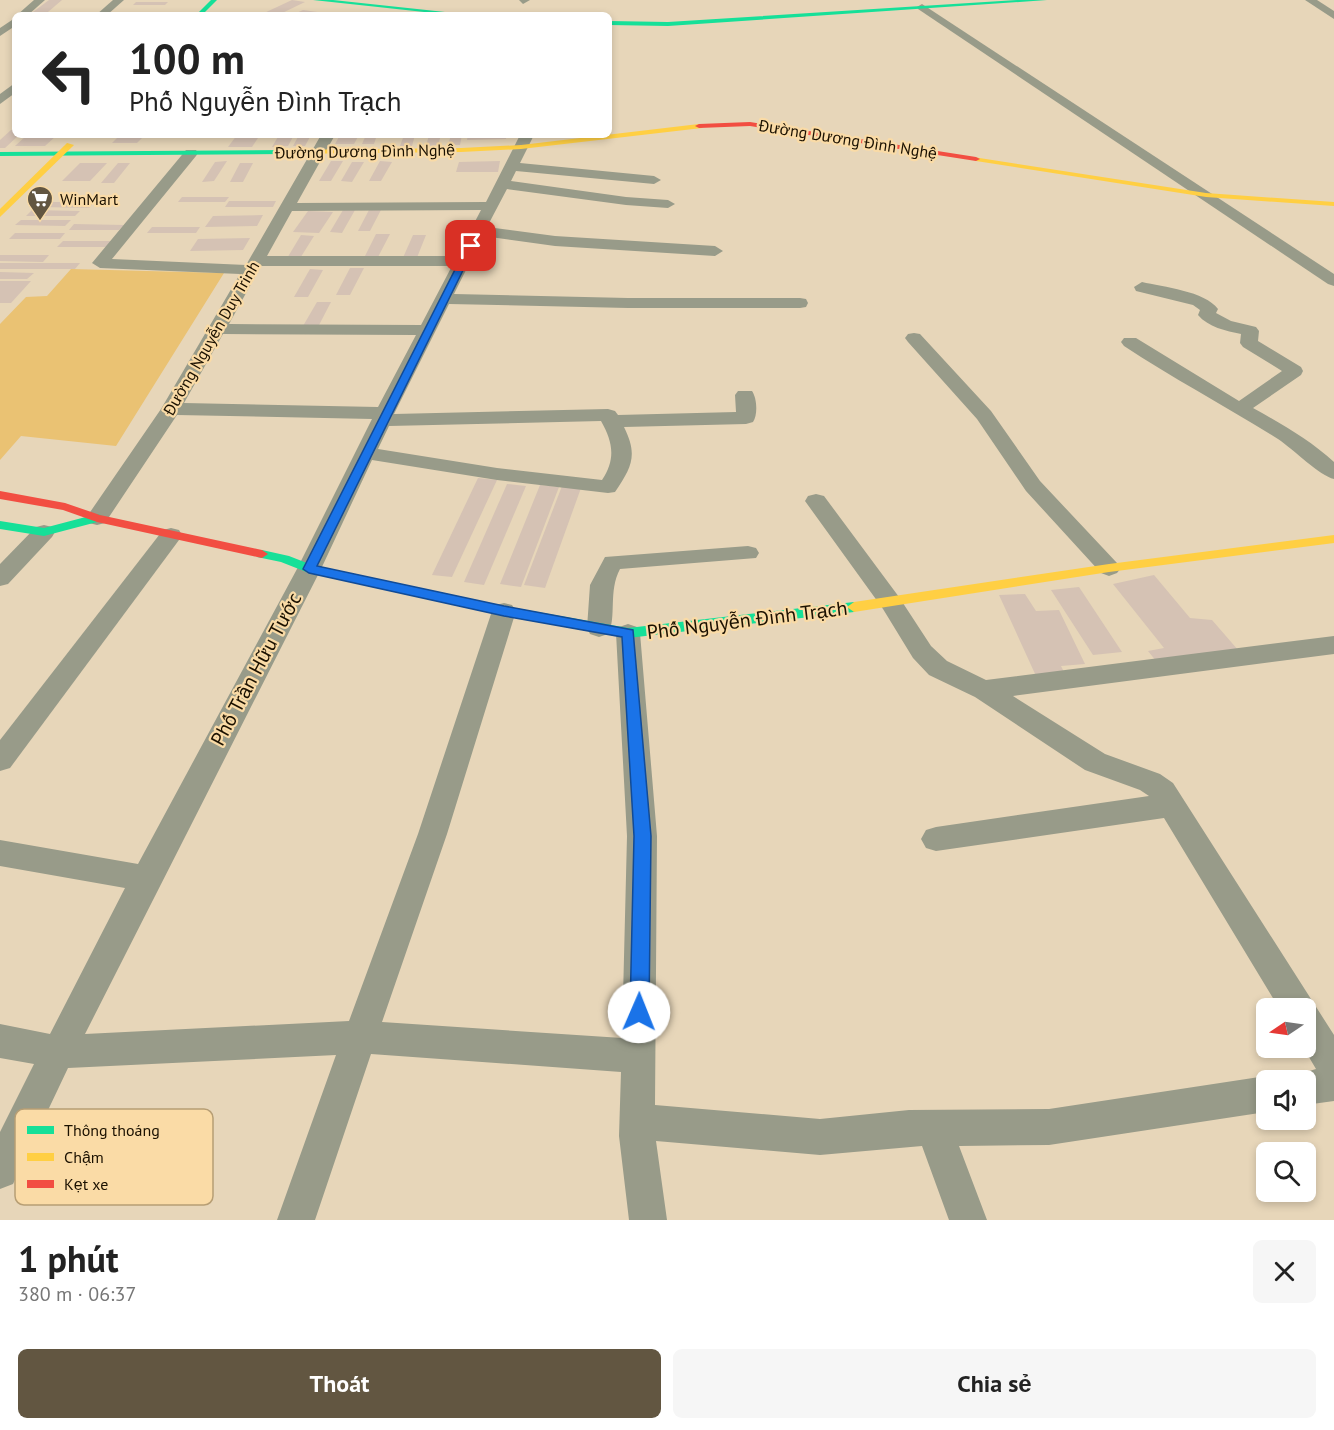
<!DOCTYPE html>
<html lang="vi">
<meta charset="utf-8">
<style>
:root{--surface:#fff;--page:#f6f6f6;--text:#222;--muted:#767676;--accent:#625641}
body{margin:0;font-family:"PT Sans",sans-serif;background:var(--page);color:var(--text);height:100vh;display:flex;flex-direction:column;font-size:22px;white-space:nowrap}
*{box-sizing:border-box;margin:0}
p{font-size:20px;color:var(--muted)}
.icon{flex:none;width:33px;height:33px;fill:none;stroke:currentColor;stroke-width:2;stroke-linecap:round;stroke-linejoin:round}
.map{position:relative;height:1220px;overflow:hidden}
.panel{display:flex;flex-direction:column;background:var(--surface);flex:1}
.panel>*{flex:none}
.top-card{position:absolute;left:12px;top:12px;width:600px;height:126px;border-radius:9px;box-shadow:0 3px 9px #0003;background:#fff;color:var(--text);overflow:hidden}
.needle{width:39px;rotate:257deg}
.fabs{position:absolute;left:1256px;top:998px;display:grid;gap:12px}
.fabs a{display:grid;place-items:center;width:60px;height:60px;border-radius:9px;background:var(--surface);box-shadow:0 3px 9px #0003;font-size:30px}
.pin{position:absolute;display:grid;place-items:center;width:51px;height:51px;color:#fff;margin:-26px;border-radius:12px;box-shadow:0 3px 9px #0006}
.me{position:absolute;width:66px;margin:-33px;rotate:1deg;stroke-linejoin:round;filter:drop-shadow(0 0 4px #0008)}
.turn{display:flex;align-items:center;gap:21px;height:126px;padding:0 18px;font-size:27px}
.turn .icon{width:78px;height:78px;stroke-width:2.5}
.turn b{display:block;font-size:42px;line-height:51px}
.round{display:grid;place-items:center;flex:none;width:63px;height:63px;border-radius:9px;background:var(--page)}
.summary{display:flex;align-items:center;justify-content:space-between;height:102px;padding:0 18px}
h1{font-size:36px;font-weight:700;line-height:45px}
.primary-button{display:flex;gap:12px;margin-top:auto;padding:12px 18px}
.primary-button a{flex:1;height:69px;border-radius:9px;background:var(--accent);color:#fff;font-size:24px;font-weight:700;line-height:69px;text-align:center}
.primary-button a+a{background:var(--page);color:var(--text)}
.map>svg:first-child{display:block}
.green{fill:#eac273}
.building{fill:#d5c2b4}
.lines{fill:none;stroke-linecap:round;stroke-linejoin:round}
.street{fill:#989b89;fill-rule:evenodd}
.fast{fill:#16e098;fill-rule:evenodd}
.slow{fill:#ffcf43;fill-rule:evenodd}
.jam{fill:#f24e42;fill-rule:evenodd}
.route{fill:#1a73e8;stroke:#114b97;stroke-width:1.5}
.labels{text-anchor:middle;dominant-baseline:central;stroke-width:4.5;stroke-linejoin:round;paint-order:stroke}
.far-street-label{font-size:16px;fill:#1b1100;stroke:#fadba6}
.far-poi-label{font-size:16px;fill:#1b1100;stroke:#fadba6;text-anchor:start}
.street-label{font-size:20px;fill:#1b1100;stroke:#fadba6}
.key{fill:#fadba6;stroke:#b79e74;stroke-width:1.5}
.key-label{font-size:16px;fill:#1b1100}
</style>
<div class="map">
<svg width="1334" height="1220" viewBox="0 0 1334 1220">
<rect width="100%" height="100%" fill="#e7d6b9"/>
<path class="green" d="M71,269l153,4 -108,173 -95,-10 -21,24v-136l26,-27 21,-1z"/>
<g class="building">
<path d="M49,0h13l-14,12h-15z"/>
<path d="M292,0l13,2 -27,13 -16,-1z"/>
<path d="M136,2h32l-3,3h-32z"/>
<path d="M303,10l29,4v1h-40z"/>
<path d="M11,130h4v5h4l-14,13h-5v-8z"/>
<path d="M27,135h30l-12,11h-30z"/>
<path d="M120,135h25l-8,8h-25z"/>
<path d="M237,135h23l-8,12h-24z"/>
<path d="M279,135h15l-6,11 -16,1z"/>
<path d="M299,135h12l-6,11h-12z"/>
<path d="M340,135h19l-5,9h-19z"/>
<path d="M366,135h11l-3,9h-12z"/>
<path d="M404,135h11l-3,11h-12z"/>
<path d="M429,135h12l-3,10 -12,1z"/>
<path d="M451,135h11l-2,10h-12z"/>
<path d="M468,135h39l-1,4 -39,1z"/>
<path d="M227,161l-13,20 -12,1 13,-20z"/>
<path d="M331,161h12l-12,20h-12z"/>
<path d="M380,161l12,1 -11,19h-12z"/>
<path d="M500,161l-2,11h-42l3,-10z"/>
<path d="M352,162h12l-12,20 -11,-1z"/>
<path d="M80,163h27l-17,18h-28z"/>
<path d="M118,163h12l-16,20h-13z"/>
<path d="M240,163h13l-10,19h-13z"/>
<path d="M182,197h47l-4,5h-47z"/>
<path d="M229,201h47l-3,6h-48z"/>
<path d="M46,202h48l-5,6 -48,-1z"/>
<path d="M370,208h12l-12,23h-12z"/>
<path d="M32,210l48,1 -5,5h-49z"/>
<path d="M343,210h12l-13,23 -12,-1z"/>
<path d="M308,211l25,1 -14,21 -26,-1z"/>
<path d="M263,215l-6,11 -52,1 8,-11z"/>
<path d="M21,220h50l-6,6 -50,-1z"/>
<path d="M74,224l50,1 -5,5h-50z"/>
<path d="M152,227h48l-4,6h-49z"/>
<path d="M15,233h50l-5,6h-51z"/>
<path d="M376,234h14l-13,25 -13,-1z"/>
<path d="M301,235l13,1 -15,24h-13z"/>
<path d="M413,235h13l-10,25h-14z"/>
<path d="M250,238l-7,12 -53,1 8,-12z"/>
<path d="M63,241h50l-5,6h-51z"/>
<path d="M0,255h49l-6,7 -43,-1z"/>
<path d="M0,263h80l-5,6h-75z"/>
<path d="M350,268h14l-14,27h-14z"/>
<path d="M310,269l13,1 -15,27h-14z"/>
<path d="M0,272l34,1 -7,6h-27z"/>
<path d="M0,281h31l-20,22h-11z"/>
<path d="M317,302h14l-13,25 -15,-1z"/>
<path d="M478,478l19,2 -45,97 -20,-2z"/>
<path d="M507,484l19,2 -42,99 -20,-3z"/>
<path d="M540,485l19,2 -38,100 -21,-3z"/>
<path d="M562,486l19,2 -36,100 -21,-3z"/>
<path d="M1154,575l36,43 22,2 33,38 -80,14 -17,-21 16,-3 -51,-64z"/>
<path d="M1079,587l43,65 -29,3 -42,-65z"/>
<path d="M1025,594l11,17 23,-1 26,54 -24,2 4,8 -29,2 -37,-81z"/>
</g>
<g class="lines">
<g class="street">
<path d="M34,0h11l-17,15h-11z"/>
<path d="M113,0h11l-17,15h-11z"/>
<path d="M519,0h11l-7,4z"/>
<path d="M1305,0h12l17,11v8z"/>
<path d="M922,4l412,270v12l-6,-2 -410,-275 -1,-2z"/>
<path d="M15,18v8l-15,10v-8z"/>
<path d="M15,83v10l-15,11v-10z"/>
<path d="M321,135h14l-38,68 189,-1 34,-67h14l-14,28 134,13 7,4 -7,4 -138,-13 -5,10 115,16 42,3 7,4 -7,4 -42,-3 -119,-16 -20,38 68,9 160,10 8,5 -8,5 -160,-10 -72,-10 -29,58 174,4h172l6,1 2,4 -2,4 -6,1h-172l-179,-4 -55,110 214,-5 7,2 3,4 118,-3 -1,-17 3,-4h14c5,7 6,24 1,31l-7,2 -122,3c14,28 8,40 -9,65l-7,1 -111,-13 -125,-20 -51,109 -236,465 264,-13 69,-187 74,-223 4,-6 8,-2 8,2 4,6 -69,223 -65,188 240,16 5,-202 -11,-203 3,-6 9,-3 9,3 3,6 17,203 -2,269 165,14 89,-9 140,-1 217,-33 9,4h-9v32l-217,33 -90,1 28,74h-38l-27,-74 -102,9 -164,-14 11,79h-38l-10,-84 2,-64 -250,-18 -56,166h-38l59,-165 -268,13 -55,116 -13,5v-57l34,-68 -34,-6v-34l50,10 75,-146 -125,-22v-26l138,24 159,-295 75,-150 -195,-4 -72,108 -8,2 -8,-2 -3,-5 75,-109 79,-135 -140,-6 -8,-5 94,-113h10l2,3 -2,3 -84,103 134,6zM481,210l-24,46h-190l25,-45zM261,266h191l-31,59 -192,-1zM223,334l193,1 -38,72 -194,-4zM601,421c12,21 15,38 1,59l-105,-12 -119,-19 11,-23z"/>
<path d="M1142,282c21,5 63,9 76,27l-2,4 15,8 25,6 3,4 -1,10 43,26 2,4 -2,4 -48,33c29,16 57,32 81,54v17c-14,-3 -41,-30 -56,-40 -51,-32 -104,-60 -154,-93l-3,-4 3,-4h12l103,63 43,-30 -39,-24 -3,-4 1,-9c-15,-3 -33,-7 -43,-19l2,-5 -7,-5 -57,-14 -2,-4z"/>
<path d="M914,333l6,1 71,77 49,70 77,82 4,5 -4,5 -8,3 -8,-3 -75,-82 -49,-72 -69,-77 -3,-4 3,-4z"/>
<path d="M816,494l8,2 75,101 32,49 16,15 39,19 348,-44v18l-321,42 92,58 55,20 13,9 161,252v66l-29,4v-25h-14l2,-4 23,-7 -13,-22h2v-39h-26l-115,-190 -228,33 -10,-3 -5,-9 5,-9 10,-3 213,-31 -9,-6 -55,-20 -110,-73 -46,-22 -16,-17 -30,-49 -78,-108 3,-5z"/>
<path d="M44,525l8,2 3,5 -3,5 -44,47 -8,2v-22l36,-37z"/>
<path d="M171,528l8,2 3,5 -3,5 -169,228 -10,3v-31l163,-210z"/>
<path d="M748,546l8,2 3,5 -3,5 -136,11c-12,22 -3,49 -12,65l-9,3 -9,-3 -3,-6 3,-43 15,-28z"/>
</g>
<g class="fast">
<path d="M211,0h6l-15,15h-6z"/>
<path d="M313,0h20l140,15h-21z"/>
<path d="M1017,0h30l-379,26 -59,-1v-4l59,1z"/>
<path d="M287,150l1,2 -4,2 -284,2v-4z"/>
<path d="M97,514l4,1 2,3 -2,3 -57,15 -44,-7v-8l44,7z"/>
<path d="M262,550l27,6 23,9 192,41 124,22 226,-26 7,5 -7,5 -226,26 -124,-22 -195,-43 -28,-11 -24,-5 -1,-3z"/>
</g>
<g class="slow">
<path d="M699,124l4,2 -1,2 -181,21 -60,3 -177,2 -4,-2 4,-2 177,-2 60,-3z"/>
<path d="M67,143l7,2 -74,72v-8z"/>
<path d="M973,157l233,36 128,9v4l-128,-9 -230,-36 -4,-2z"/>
<path d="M1334,535v8l-225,29 -255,40 -7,-5 7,-5 255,-38z"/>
</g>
<g class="jam">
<path d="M750,122l226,35 4,2 -4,2 -226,-35 -51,2 -4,-2 4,-2z"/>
<path d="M0,491l65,12 35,12 162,35 6,4 -6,4 -165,-36 -34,-12 -63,-11z"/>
</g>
</g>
<path class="route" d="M471,243l4,3 -158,320 187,40 129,24 18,206 -2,176 -3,6 -7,3 -7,-3 -2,-6 4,-176 -12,-199 -118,-21 -195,-43 -6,-4 164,-323z"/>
<defs>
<symbol id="supermarket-pin" viewBox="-11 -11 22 30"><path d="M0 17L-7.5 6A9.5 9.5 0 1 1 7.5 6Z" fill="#625641" stroke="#fadba6"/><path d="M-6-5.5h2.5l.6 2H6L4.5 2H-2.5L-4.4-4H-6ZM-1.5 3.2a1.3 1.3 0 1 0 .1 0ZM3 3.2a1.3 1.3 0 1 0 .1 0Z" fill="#fff"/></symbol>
</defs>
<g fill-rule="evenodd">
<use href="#supermarket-pin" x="25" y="184" width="30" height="40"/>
</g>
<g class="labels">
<g class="far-street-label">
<text transform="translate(848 139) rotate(9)">Đường Dương Đình Nghệ</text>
<text transform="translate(365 151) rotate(-1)">Đường Dương Đình Nghệ</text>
<text transform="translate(211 338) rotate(-60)">Đường Nguyễn Duy Trinh</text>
</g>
<g class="far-poi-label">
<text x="60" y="199">WinMart</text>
</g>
<g class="street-label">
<text transform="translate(747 620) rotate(-7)">Phố Nguyễn Đình Trạch</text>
<text transform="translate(256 669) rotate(-62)">Phố Trần Hữu Tước</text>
</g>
</g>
<rect x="15" y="1109" width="198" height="96" rx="9" class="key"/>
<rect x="27" y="1126" width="27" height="8" fill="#16e098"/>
<rect x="27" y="1153" width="27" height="8" fill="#ffcf43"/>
<rect x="27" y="1180" width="27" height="8" fill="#f24e42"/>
<g class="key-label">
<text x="64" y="1136">Thông thoáng</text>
<text x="64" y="1163">Chậm</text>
<text x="64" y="1190">Kẹt xe</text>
</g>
</svg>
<div class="fabs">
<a><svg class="needle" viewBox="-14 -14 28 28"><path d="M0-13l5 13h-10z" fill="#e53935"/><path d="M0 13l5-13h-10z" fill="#767676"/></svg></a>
<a><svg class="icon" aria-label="sound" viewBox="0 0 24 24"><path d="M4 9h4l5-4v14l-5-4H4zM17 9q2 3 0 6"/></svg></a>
<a><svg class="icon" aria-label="search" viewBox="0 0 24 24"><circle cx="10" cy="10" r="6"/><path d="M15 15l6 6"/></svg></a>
</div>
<div class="pin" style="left:471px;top:246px;background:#d93025"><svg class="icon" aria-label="arrive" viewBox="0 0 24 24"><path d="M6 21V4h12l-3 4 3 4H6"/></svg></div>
<svg class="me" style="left:639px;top:1012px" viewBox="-20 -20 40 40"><circle r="19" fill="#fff"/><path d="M0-13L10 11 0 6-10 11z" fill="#1a73e8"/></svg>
<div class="top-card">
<div class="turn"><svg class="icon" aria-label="left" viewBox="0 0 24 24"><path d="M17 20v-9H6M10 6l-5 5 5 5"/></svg><div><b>100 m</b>Phố Nguyễn Đình Trạch</div></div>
</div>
</div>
<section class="panel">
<div class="summary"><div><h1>1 phút</h1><p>380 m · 06:37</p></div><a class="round"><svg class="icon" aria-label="close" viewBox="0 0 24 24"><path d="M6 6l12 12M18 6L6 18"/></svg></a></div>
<div class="primary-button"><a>Thoát</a><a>Chia sẻ</a></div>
</section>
